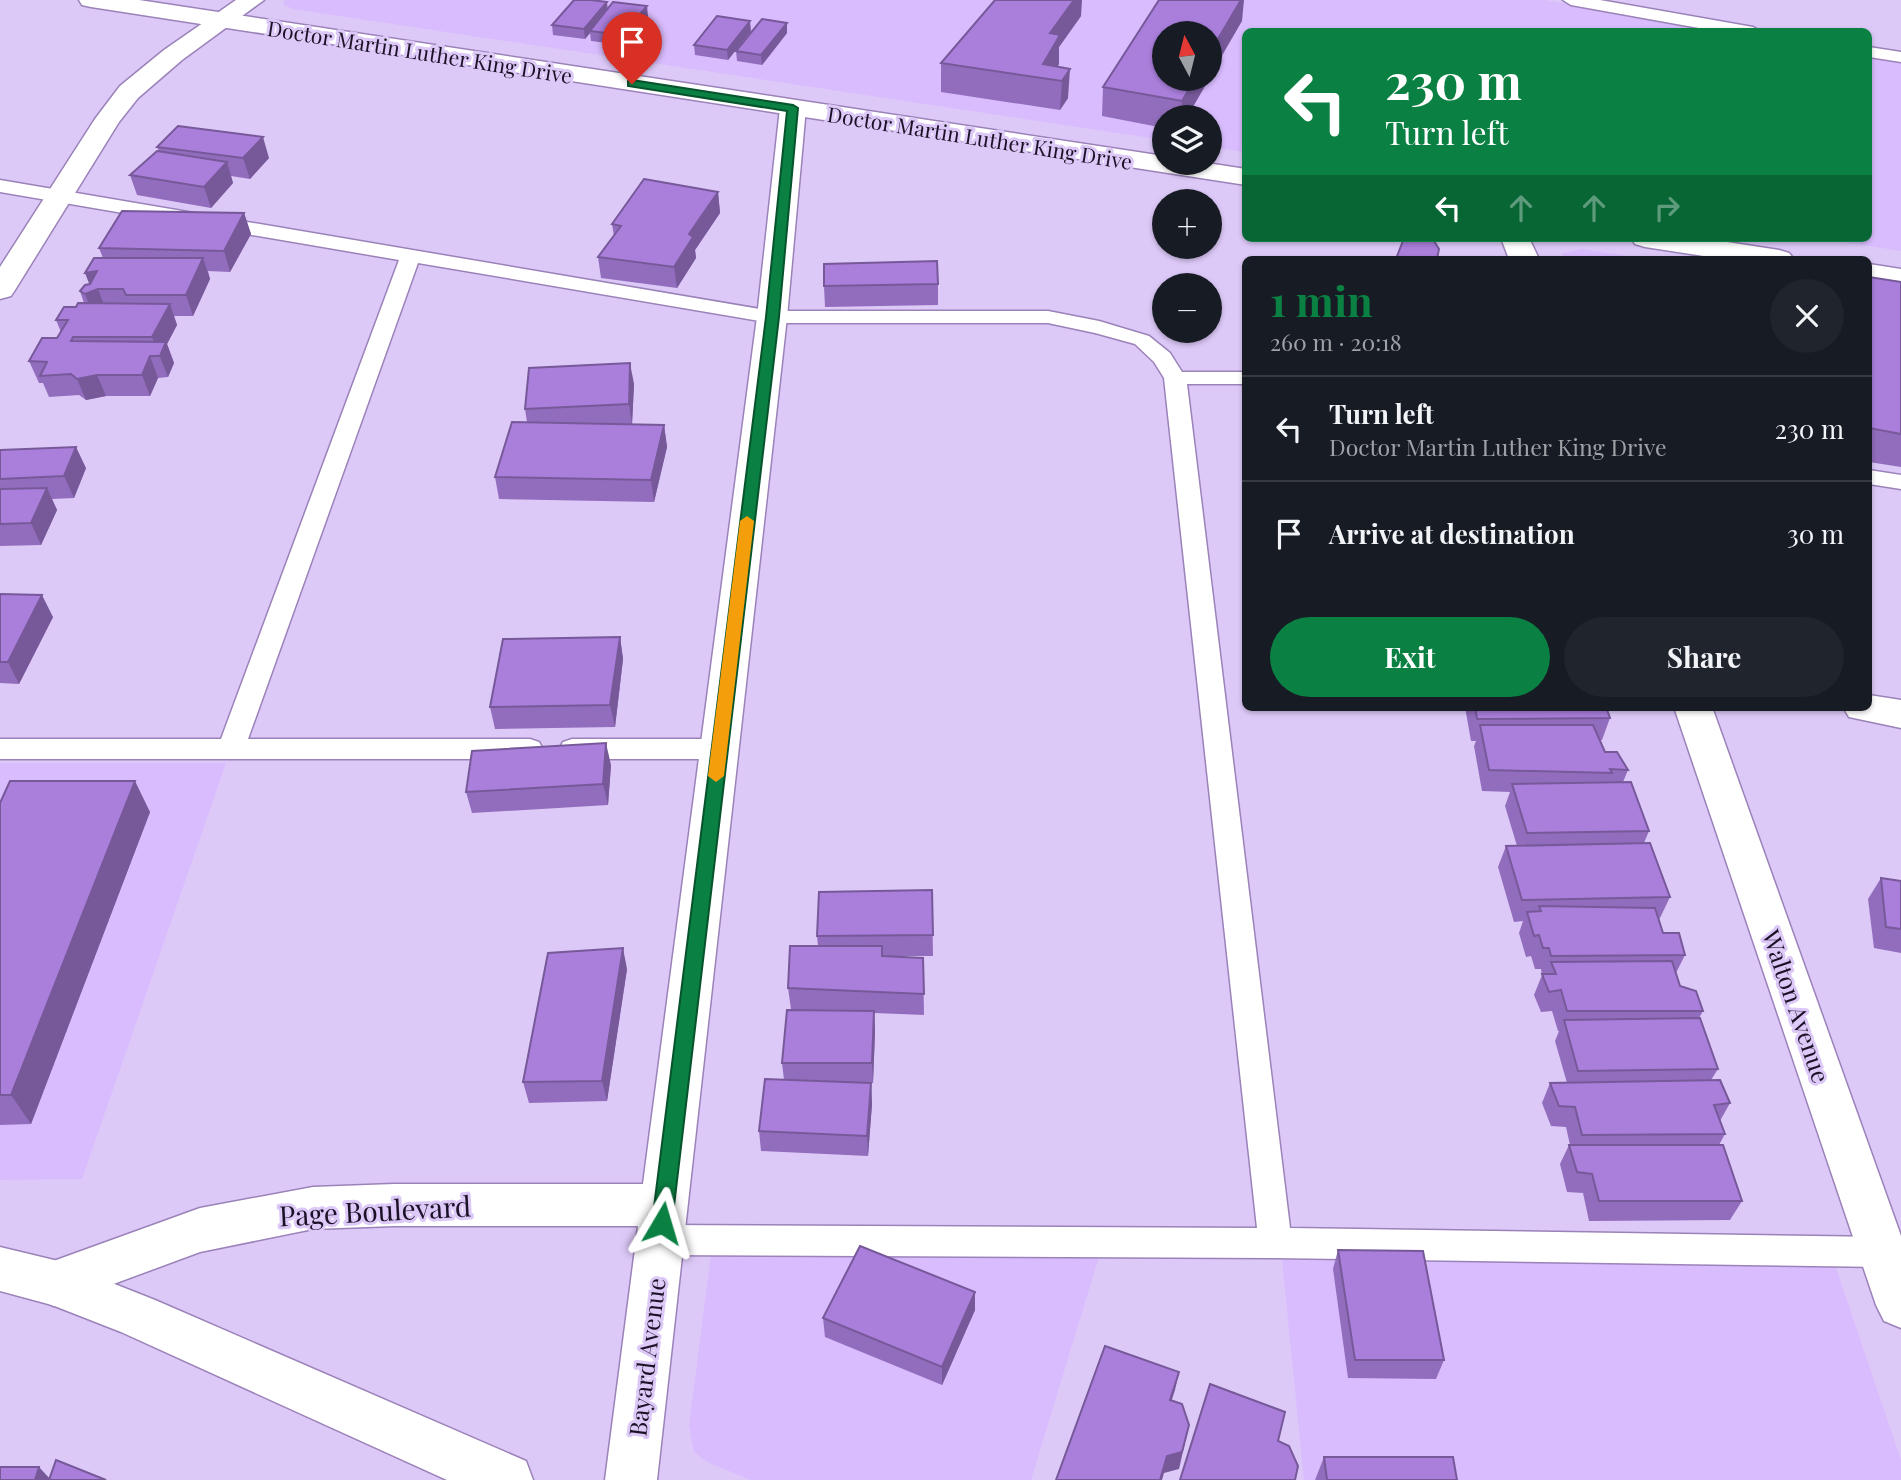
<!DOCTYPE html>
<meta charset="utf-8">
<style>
:root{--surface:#171b24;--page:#20242c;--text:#f1f3f6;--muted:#9ea1a6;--line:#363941;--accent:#0b8043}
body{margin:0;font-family:"Playfair Display",serif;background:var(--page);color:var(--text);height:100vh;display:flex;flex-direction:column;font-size:26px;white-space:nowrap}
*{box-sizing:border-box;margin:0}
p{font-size:23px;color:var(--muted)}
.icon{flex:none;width:38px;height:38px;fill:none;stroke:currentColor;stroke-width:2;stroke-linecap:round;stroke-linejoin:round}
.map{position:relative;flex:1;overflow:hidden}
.sheet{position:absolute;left:1242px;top:256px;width:630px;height:455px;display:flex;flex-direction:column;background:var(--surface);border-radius:10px;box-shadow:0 2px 5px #0004}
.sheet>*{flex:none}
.banner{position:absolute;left:1242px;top:28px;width:630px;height:214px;border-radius:10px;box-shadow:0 2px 5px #0004;background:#0b8043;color:#fff;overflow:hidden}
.needle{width:46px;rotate:353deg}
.buttons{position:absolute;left:1152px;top:21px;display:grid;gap:14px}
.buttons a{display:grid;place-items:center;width:70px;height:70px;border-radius:50%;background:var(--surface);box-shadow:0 2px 5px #0004;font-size:35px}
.pin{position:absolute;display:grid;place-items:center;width:60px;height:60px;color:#fff;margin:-72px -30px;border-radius:50% 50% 50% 0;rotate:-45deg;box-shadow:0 0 7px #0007}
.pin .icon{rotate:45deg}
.me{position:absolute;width:77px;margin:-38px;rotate:7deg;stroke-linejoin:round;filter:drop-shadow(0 0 5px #0008)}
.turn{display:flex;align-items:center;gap:24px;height:147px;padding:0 28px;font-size:32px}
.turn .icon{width:91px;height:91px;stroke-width:2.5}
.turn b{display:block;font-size:49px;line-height:60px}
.lanes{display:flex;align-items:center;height:66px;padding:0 28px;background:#0003;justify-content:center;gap:35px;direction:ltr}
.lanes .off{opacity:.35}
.round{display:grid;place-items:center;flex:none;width:74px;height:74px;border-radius:37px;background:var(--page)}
.headline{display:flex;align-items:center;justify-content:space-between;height:119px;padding:0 28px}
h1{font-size:42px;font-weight:700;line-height:52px;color:var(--accent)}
.action{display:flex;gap:14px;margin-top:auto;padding:14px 28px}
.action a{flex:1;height:80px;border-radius:42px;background:var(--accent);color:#fff;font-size:28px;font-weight:700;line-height:80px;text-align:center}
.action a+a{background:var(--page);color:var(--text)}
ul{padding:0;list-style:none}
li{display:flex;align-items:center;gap:21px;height:105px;padding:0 28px;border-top:2px solid var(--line)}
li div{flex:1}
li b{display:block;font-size:26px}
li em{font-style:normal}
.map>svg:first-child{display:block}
.built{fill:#d9bcfe;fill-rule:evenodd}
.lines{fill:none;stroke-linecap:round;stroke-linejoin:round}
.lane-casing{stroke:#9b82b9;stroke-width:3}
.street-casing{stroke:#9b82b9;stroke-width:3}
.secondary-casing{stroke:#9b82b9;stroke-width:3}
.primary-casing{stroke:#9b82b9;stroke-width:3}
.lane{fill:#fff;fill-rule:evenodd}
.street{fill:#fff;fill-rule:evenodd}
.secondary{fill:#fff;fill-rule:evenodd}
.primary{fill:#fff;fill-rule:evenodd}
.wall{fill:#926dbd}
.shaded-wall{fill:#77599a}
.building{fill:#aa7fdc;stroke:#77599a;stroke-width:2}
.route{fill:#0b8043;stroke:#07532c;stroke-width:2}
.slow{fill:#f59e0b}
.labels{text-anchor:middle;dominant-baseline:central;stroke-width:6;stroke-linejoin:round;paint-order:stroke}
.far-street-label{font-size:21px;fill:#1c1227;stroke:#ddc9f8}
.street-label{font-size:24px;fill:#1c1227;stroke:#ddc9f8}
.near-street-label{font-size:28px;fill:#1c1227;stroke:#ddc9f8}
</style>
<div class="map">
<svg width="1901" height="1480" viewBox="0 0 1901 1480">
<rect width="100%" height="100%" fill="#ddc9f8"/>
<g class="built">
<path d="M284,0h1261l179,31 -478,1v120l-37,-5v-30h-45v23l-871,-131 -9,-4zM1164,33h45v46h-45z"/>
<path d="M1869,57l32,6v188l-83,-13h51z"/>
<path d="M1582,249h1l63,10h-85l2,-6z"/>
<path d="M0,763h226l-144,416 -82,1z"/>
<path d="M712,1247l389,3 -70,230h-280l-44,-18 -13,-10 -5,-27z"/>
<path d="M1282,1260l553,5 66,195v20h-597z"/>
</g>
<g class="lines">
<defs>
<g id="lane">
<path d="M1563,0h37l153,27 8,5h-40l-150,-27z"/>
<path d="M1869,47l32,5v10l-32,-5z"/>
<path d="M0,180l772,131h276l51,10 50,15 21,17 12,19h64v12h-59l103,844 593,9 12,4 4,11 -4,11 -12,4 -608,-9 -615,-3 -12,-4 -4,-11 4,-11 12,-4 597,3 -93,-850 -10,-16 -19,-18 -40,-11 -47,-10h-276l-354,-60 -170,476h282l9,3 4,7 -4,7 -9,3h-530v-20h221l178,-479 -399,-68z"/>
<path d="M1869,470l32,5v14l-32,-5z"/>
<path d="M572,739h147l9,3 4,7 -4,7 -9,3h-147l-9,-3 -4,-7 4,-7z"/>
</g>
<g id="street">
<path d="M236,0h28l-82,60 -44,38 -19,24 -104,168 -4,6 -11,3v-32l95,-148 25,-33 44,-36z"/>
<path d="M793,100l9,2 4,6 -19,209 -130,1163h-52l33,-254h-244l-81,3 -113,23 -146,54 -17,-7 -7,-16 7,-16 163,-59 113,-21 81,-3h249l114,-867 23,-209 4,-6z"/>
<path d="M1501,238h28l10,21h-30z"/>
<path d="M1869,695l32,5v28l-52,-11 -6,-10h26z"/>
<path d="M1674,707h38l189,529v92l-17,-7 -8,-16z"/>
</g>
<g id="secondary">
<path d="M79,0h60l1025,156v7h43l39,6v16l-1155,-178 -9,-2z"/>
<path d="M1631,238h70l78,12 10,3 5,6h-71l-78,-12 -10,-3z"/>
<path d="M1869,264l32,5v18l-32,-5z"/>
</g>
<path id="primary" d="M0,1247l54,13 101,40 371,161 7,19h-86l-326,-148 -69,-27 -52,-14z"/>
</defs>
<use href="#lane" class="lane-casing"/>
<use href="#street" class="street-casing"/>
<use href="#secondary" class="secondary-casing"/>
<use href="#primary" class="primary-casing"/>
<use href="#lane" class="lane"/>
<use href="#street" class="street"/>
<use href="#secondary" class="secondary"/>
<use href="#primary" class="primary"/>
</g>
<g class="wall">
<path d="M608,9l40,7 -24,29 -33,-4 -1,-8 -5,6 -32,-4 -1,-10z"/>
<path d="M1081,16l-22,31v17l-2,2 11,32 -8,12 -119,-18v-29z"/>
<path d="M1242,21l-78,58h45l-22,38h-23v11l-62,-12 1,-29z"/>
<path d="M751,31l-23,29 -33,-5 -1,-10z"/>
<path d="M787,33l-25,32 -25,-4 -1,-10z"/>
<path d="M157,147l112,11 -19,21 -19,-3 2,7 -22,25 -74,-13 -7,-20 29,-24z"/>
<path d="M718,192l2,21 -25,37 1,8 -19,30 -76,-10 -3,-21 16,-21 -2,-12z"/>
<path d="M244,213l7,21 -21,38 -22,-1 2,8 -17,37h-19l3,9 -10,19 7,19 -6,14 -10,1 -8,18h-44l-20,4 -7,-5 -30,2 -6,-14h-4l-10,-22 28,-23 4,-6 -5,-12 20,-13 8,-4 -4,-12 10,-7 13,-26 -4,-10z"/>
<path d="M1869,277l32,5v185l-32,-5z"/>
<path d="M938,284v21l-113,2 -1,-21z"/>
<path d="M634,384l-2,40 32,1 3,22 -13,55 -155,-3 -4,-22 32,-55 -2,-13z"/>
<path d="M0,450l86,18 -12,30 -22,1 5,11 -16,35 -41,1z"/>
<path d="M0,594l53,23 -34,67 -19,-1z"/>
<path d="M620,637l3,22 -8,68 -120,2 -5,-22z"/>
<path d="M1465,707h141l4,11 -8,22h-2l5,12 23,18 -5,12 26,49 -5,12 26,54 -10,21h-1l4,15 22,22 -9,18 4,13 23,25 -4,7 19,51 -7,11 19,23 -10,18 5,13 -6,11 23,56 -12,19 -141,1 -6,-28 -16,-1 -7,-28 9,-19h1l-4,-18 -15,-1 -9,-23 8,-20h17l-12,-42 4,-10h-1l-6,-20 -11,1 -7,-17 8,-20 -1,-6h-6l-4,-13 -5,1 -7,-24 4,-12 -9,1 -16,-55 8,-21h11l-12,-40 5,-14 -28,-1 -8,-45 2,-5h-5z"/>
<path d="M611,765l-3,40 -136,8 -6,-21z"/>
<path d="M0,803l150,9 -119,312 -31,1z"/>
<path d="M1881,878l20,3v72l-27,-5 -6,-49z"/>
<path d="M932,890l1,66h-46l36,2 1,57 -50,-2 1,19 -2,51h-12h10l1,21 -4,52 -107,-5 -2,-20 25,-51 -2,-17 9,-54 -3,-21 30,-42 -1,-10z"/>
<path d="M627,969l-20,132 -78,2 -6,-21z"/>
<path d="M1338,1250l106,110 -8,19 -88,-1 -15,-109z"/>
<path d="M975,1292v18l-33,75 -117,-48 -2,-19z"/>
<path d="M1324,1457l133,23h-142z"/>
</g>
<g class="shaded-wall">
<path d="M1074,0h8l-1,16 -22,31v17l-9,15 -7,-15 7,-31z"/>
<path d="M1241,0h3l-2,21 -33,57v-24z"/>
<path d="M607,2l1,10 -18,19v2l-5,6 -1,-10z"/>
<path d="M647,6l1,10 -24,29 -2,-10z"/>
<path d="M750,21l1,10 -23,29 -1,-10z"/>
<path d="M787,23v10l-25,32 -1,-10z"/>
<path d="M1070,69l-2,29 -8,12 2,-29z"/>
<path d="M1195,79h14l-22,38h-6l1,-16z"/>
<path d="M263,137l6,21 -19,21 -7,-21z"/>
<path d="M227,162l6,21 -22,25 -7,-21z"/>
<path d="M718,192l2,21 -25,37 1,8 -19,30 -3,-21 15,-33z"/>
<path d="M244,213l7,21 -21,38 -6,-21z"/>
<path d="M203,258l7,21 -17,37 -7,-21z"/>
<path d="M97,271l1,18 8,21 -13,5 -8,-21 7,-3 -7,-18z"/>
<path d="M170,304l7,21 -10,19 7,19 -6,14 -16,-40z"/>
<path d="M150,356l8,22 -8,18 -8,-21z"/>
<path d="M630,363l4,21 -2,41 -3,-21z"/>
<path d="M97,375l9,21 -20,4 -9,-21z"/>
<path d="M664,425l3,22 -13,55 -3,-22z"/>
<path d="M76,447l10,21 -12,30 -10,-22z"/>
<path d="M47,488l10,22 -16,35 -10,-22z"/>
<path d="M42,595l11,22 -34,67 -11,-22z"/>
<path d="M620,637l3,22 -8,68 -5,-22z"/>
<path d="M606,743l5,22 -3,40 -5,-21z"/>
<path d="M135,781l15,31 -119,312 -20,-29z"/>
<path d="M623,948l4,21 -20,132 -5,-20z"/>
<path d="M874,1011l1,21 -2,51 -1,-20z"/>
<path d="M871,1083l1,21 -4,52 -1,-20z"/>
<path d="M975,1292v18l-33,75v-18z"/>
<path d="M1179,1372l-4,18 -9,28 4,-18z"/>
<path d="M1189,1425l-10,44 -15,4 -2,7h-2l7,-24z"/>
<path d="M39,1467l12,13h-16z"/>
</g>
<g class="building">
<path d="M574,0h17l16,2 -23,27 -32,-4z"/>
<path d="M995,0h79l-24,33 10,2 -17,29 27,5 -8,12 -121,-18z"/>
<path d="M1159,0h82l-32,54v-21h-45v46h31l-13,22 -79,-14z"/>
<path d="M613,2l34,4 -25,29 -32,-4z"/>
<path d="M717,16l33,5 -23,29 -33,-5z"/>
<path d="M762,19l25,4 -26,32 -25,-4z"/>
<path d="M178,126l85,11 -20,21 -86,-11z"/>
<path d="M157,151l70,11 -23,25 -74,-12z"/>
<path d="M644,179l74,13 -29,42 4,3 -19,30 -76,-10 23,-31 -9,-2z"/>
<path d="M122,211l122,2 -20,38 -125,-3z"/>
<path d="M1404,238h28l7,11 -2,10h-41z"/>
<path d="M94,258h109l-17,37h-60l-3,-6h-25l-13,5 -5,-3 5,-6 5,-1 7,-13 -12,2z"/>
<path d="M937,261l1,23 -114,2v-22z"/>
<path d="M1869,277l32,5v152l-32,-6z"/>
<path d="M78,303l92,1 -18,33h-79l-2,4 95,1 -6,14h-10l-8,19h-45l-20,4 -6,-5 -31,2 7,-14 -18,-1 13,-23h15l11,-18h-12l8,-13h12z"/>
<path d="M630,363l-1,41 -104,5 4,-41z"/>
<path d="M512,422l152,3 -13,55 -156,-3z"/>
<path d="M76,447l-12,29 -64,3v-29z"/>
<path d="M47,488l-16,35 -31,1v-35z"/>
<path d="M0,594l42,1 -34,67h-8z"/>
<path d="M620,637l-10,68 -120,2 13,-68z"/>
<path d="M1475,707h131l4,11 -133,1z"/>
<path d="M1480,725h113l12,27h12l11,18 -18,-1 2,4 -123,-3z"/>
<path d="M606,743l-3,41 -137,8 6,-41z"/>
<path d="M10,781h125l-124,314h-11v-292z"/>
<path d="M1631,782l18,49 -122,2 -15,-49z"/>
<path d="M1650,843l20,54 -148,3 -16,-54z"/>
<path d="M1881,878l20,3v48l-15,-2z"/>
<path d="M932,890l1,45 -116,1 2,-44z"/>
<path d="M1539,906l116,2 8,25h16l6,22 -134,1 -2,-8h-6l-4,-13 -5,1 -7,-24 14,-1z"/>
<path d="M790,946h92v10l41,2 1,36 -136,-6z"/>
<path d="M623,948l-21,133 -79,1 25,-129z"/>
<path d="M1672,961l8,25 16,5 7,20h-136l-6,-21 -12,2 -7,-18h14l-5,-12z"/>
<path d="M787,1010l87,1 -2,52h-90z"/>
<path d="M1700,1018l18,51 -140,2 -14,-51z"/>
<path d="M765,1079l106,4 -4,53 -108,-5z"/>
<path d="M1720,1080l10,23 -16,2 11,29 -143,1 -7,-28 -16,-1 -9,-23z"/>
<path d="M1569,1145h154l19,56h-143l-7,-27 -15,-2z"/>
<path d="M860,1246l115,46 -33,75 -119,-49z"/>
<path d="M1338,1250l85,1 21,109h-89z"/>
<path d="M1105,1346l74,26 -9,28 12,4 7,21 -7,27 -15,4 -7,24h-104z"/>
<path d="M1210,1384l75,28 -7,29 11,5 9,20 -3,14h-115z"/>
<path d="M1324,1457h129l4,23h-130z"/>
<path d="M56,1460l50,20h-57z"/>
<path d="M0,1467h39l-4,13h-35z"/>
</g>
<path class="route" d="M632,80l161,25 5,3 -19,209 -107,906 -3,6 -7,2 -7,-2 -3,-6 114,-906 21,-206 -159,-25v-5z"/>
<path class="slow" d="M747,516l7,5 -30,255 -8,6 -8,-6 32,-255z"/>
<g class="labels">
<g class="far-street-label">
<text transform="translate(420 51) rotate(9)">Doctor Martin Luther King Drive</text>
<text transform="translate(980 137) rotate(9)">Doctor Martin Luther King Drive</text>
</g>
<g class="street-label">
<text transform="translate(1797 1006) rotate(71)">Walton Avenue</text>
<text transform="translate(646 1357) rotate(-83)">Bayard Avenue</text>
</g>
<g class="near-street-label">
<text transform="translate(375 1210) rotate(-3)">Page Boulevard</text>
</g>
</g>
</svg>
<div class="buttons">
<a><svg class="needle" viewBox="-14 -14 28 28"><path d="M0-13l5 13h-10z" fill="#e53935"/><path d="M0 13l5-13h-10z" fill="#9ea1a6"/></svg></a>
<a><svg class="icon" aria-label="layers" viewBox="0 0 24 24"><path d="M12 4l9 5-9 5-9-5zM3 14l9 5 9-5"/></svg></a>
<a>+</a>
<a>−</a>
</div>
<div class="pin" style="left:632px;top:84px;background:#d93025"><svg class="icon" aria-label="arrive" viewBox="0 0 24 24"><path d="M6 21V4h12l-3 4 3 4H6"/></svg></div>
<svg class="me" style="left:662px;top:1223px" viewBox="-20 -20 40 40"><path d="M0-17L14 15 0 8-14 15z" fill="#0b8043" stroke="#fff" stroke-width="4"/></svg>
<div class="banner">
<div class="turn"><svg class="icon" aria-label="left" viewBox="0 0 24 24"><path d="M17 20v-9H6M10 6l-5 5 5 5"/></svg><div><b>230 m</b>Turn left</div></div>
<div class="lanes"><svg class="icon" aria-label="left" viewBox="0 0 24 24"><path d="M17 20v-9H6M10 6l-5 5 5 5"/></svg><svg class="icon off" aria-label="ahead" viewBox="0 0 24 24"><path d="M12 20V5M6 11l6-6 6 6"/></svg><svg class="icon off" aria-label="ahead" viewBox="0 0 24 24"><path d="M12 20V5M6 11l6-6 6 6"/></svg><svg class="icon off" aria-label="right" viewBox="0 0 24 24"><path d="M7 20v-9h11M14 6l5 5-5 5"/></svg></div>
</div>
<section class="sheet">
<div class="headline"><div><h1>1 min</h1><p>260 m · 20:18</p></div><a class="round"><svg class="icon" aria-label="close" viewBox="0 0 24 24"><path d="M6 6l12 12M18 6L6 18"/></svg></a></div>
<ul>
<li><svg class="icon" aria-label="left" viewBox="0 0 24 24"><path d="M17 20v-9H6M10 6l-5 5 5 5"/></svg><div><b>Turn left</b><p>Doctor Martin Luther King Drive</p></div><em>230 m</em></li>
<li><svg class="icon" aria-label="arrive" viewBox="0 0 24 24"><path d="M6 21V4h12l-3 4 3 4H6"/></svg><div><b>Arrive at destination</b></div><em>30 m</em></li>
</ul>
<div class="action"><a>Exit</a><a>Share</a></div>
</section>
</div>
